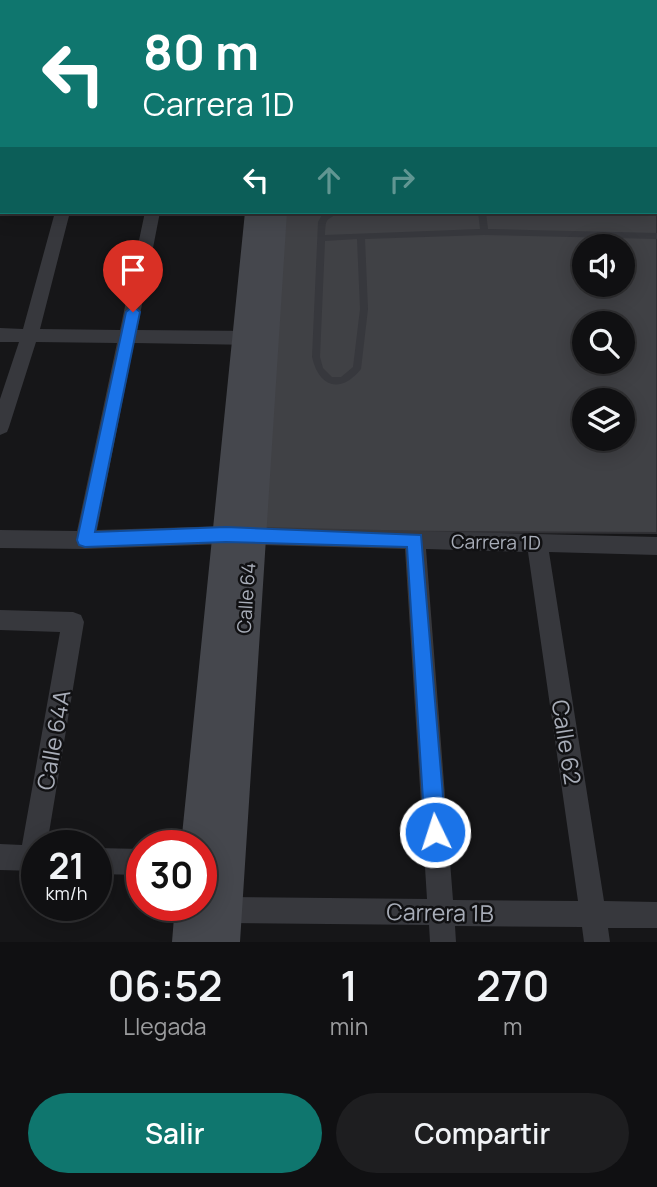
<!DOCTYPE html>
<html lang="es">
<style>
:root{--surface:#101012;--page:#1e1e20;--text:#f1f3f6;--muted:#9c9d9f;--line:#303032;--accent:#0f766e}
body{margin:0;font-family:Manrope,sans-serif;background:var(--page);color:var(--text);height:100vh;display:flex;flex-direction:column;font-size:26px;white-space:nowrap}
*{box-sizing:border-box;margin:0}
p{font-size:23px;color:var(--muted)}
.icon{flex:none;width:38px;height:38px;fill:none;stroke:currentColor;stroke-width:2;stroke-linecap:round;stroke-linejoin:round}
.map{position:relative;height:942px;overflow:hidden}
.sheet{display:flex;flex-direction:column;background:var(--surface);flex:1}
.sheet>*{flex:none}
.top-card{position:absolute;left:0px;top:0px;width:658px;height:214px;box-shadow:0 4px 18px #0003,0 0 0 2px var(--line);background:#0f766e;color:#fff;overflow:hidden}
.controls{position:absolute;left:572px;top:234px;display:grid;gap:14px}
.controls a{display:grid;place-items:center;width:63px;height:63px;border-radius:50%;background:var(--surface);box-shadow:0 4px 18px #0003,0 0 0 2px var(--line);font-size:35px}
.speed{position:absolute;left:21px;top:830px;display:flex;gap:14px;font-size:35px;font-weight:700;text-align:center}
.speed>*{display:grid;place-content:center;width:91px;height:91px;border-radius:50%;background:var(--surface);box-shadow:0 4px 18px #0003,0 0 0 2px var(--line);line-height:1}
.speed small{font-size:18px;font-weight:400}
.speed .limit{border:10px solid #d22;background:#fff;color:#111}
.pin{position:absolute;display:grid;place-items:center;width:60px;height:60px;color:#fff;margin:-72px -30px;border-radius:50% 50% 50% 0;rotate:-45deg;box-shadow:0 0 7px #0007}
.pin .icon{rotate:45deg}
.me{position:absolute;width:77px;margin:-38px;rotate:356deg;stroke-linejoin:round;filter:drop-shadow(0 0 5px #0008)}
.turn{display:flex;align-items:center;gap:24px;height:147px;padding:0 28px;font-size:32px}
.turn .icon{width:91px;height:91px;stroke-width:2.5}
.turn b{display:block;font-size:49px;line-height:60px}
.lanes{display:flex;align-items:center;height:66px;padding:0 28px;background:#0003;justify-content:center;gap:35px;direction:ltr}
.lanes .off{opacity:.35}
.eta{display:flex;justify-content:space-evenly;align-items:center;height:119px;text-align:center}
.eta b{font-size:42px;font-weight:600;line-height:49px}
.cta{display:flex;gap:14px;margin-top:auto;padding:14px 28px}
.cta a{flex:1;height:80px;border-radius:42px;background:var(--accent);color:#fff;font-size:28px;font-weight:600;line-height:80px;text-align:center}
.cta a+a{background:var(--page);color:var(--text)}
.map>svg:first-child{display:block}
.green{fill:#1e261f}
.building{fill:#404145;stroke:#303034;stroke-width:2;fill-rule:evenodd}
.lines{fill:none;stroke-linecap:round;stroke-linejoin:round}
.lane{fill:#37383d;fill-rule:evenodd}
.street{fill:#37383d;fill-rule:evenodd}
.secondary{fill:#45474d;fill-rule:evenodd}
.route{fill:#1a73e8;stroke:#114b97;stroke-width:2}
.labels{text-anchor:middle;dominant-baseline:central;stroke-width:5;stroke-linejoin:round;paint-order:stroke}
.street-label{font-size:19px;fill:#a8adb8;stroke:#111113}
.near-street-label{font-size:23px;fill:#a8adb8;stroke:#111113}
</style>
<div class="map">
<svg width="657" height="942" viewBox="0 0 657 942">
<rect width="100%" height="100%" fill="#161618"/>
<path class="green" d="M295,0h362v165l-1,-163z"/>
<path class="building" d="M657,184v349l-402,-2 21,-319h380zM584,247h39v38h-39zM584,324h39v38h-39zM584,401h39v38h-39z"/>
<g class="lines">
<g class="lane">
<rect x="656" y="202" width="1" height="6"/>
<path d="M328,212h11c-13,10 -13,4 -14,23l155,-6 -2,-17h8l2,17 169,4v6l-173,-4 -119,4 3,70 -7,60c-20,25 -42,19 -49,-12l6,-135 5,-9zM357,239l3,70 -7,58 -12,10h-9l-9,-9 -3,-11 5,-116z"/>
</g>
<g class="street">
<path d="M10,0h12l-13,2z"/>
<path d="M384,0h16l-17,2z"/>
<path d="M2,26v11l-2,1v-11z"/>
<path d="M55,212h15l-30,117 80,1 25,-118h15l-23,118 121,1 6,2 3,5 -3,5 -6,2 -124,-2 -37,187 129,-4 431,11v18l-108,-3 55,349 53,1v26h-49l2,14h-26l-2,-15 -127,-1 1,16h-26l-1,-17 -206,-2 -9,-4 -4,-9 4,-9 9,-4 204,2 -22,-350 -179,-5 -141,5 -85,-1v-18l77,1 40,-188 -81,-1 -27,85 -2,5 -7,3v-36l19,-57h-19v-14l23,1zM426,549l102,3 50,349 -125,-1z"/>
<path d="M0,610l73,2 8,3 3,7 -37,223h-10v26l-37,-1v-26l22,1 38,-213 -60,-2z"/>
<path d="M96,848l46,1v26l-46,-1z"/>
</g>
<g class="secondary">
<rect x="272" y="0" width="18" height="2"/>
<rect x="656" y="157" width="1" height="14"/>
<rect x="0" y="159" width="2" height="14"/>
<path d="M245,212h42l-47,730h-68l3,-37h26v-16l5,2 3,-32 -8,3v-17h-20z"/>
</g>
</g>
<path class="route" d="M133,306l7,6 -45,220 131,-5 195,8 25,297 -4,7 -7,3 -7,-3 -3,-7 -18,-285 -181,-5 -141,5 -6,-2 -2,-5 49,-228z"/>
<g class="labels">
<g class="street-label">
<text transform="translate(496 542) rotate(1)">Carrera 1D</text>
<text transform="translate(246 598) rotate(-86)">Calle 64</text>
</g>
<g class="near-street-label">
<text transform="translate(53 740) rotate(-80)">Calle 64A</text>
<text transform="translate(567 742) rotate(81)">Calle 62</text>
<text transform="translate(440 912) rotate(1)">Carrera 1B</text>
</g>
</g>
</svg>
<div class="controls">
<a><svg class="icon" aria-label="sound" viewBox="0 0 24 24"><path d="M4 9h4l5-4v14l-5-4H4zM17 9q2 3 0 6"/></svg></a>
<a><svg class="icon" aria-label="search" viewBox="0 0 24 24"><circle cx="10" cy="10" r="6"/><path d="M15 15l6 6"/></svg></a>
<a><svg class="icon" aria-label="layers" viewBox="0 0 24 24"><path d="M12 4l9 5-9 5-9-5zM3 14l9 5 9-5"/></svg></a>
</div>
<div class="speed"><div>21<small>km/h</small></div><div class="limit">30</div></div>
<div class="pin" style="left:133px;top:312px;background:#d93025"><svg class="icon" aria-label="arrive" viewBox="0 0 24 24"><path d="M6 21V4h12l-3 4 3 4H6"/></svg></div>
<svg class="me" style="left:435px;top:832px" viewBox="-20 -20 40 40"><circle r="17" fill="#1a73e8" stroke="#fff" stroke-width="3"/><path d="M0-11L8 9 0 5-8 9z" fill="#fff"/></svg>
<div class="top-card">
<div class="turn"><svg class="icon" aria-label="left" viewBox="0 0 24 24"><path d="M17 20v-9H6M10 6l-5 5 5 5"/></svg><div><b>80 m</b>Carrera 1D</div></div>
<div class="lanes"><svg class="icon" aria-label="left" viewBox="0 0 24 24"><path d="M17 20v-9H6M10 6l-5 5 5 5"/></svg><svg class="icon off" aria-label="ahead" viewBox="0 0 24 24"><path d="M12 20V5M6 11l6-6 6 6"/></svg><svg class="icon off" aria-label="right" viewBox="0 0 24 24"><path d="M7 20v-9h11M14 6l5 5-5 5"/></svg></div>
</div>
</div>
<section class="sheet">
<div class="eta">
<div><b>06:52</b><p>Llegada</p></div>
<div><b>1</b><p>min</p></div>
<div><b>270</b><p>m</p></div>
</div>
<div class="cta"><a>Salir</a><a>Compartir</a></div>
</section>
